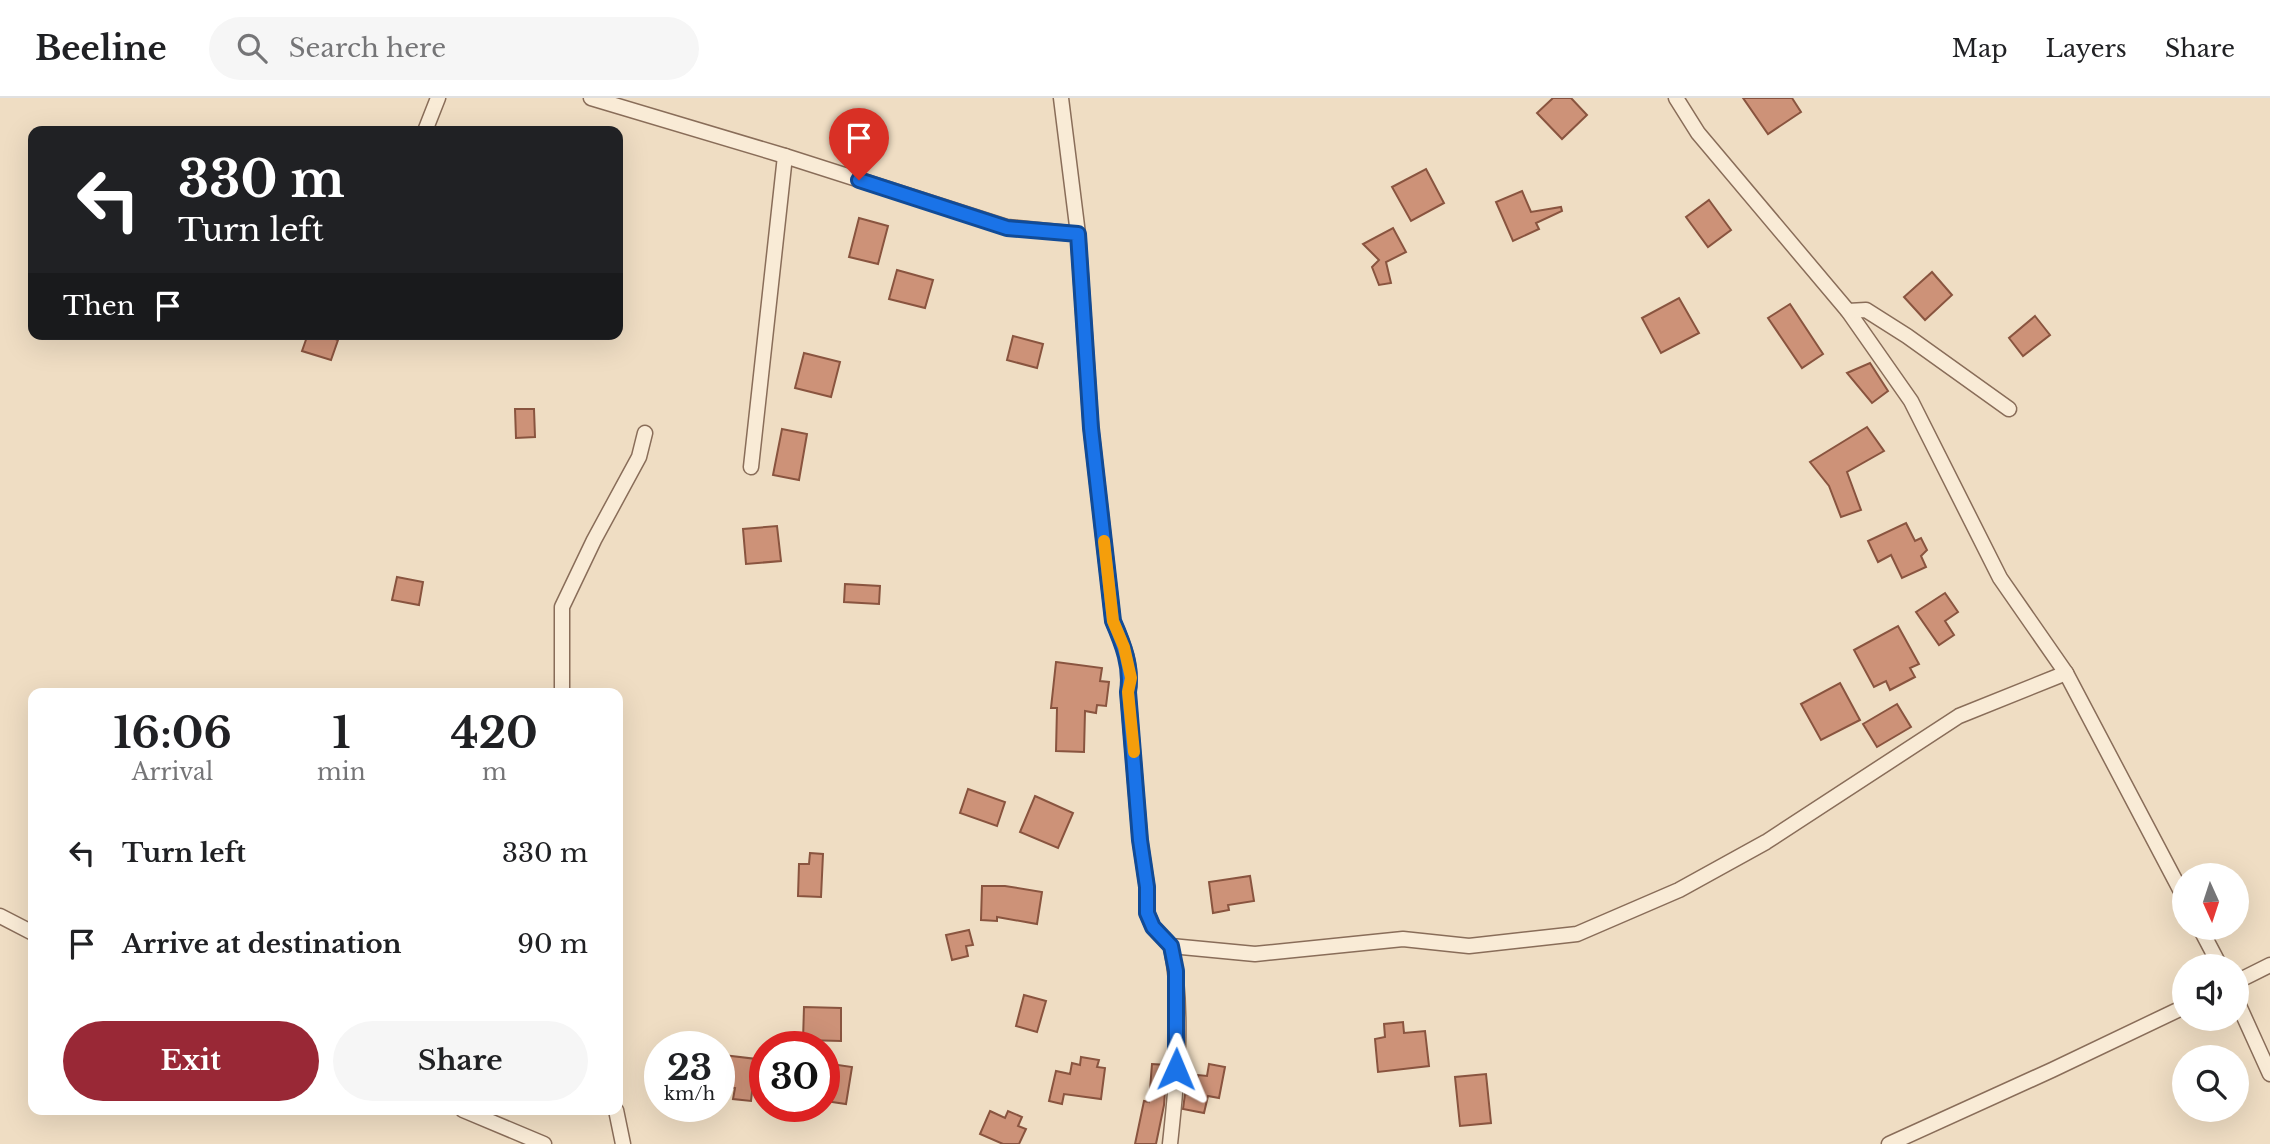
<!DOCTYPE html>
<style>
:root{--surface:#fff;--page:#f6f6f6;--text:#202124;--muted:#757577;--line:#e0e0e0;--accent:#992836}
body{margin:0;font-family:"Libre Baskerville",serif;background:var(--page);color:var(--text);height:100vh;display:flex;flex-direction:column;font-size:26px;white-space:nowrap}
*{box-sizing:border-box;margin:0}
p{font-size:23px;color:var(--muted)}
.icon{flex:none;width:38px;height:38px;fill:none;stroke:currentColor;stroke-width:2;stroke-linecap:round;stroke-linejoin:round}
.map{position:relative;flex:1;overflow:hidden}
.panel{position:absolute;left:28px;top:590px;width:595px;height:427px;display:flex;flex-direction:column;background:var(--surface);border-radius:14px;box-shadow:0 7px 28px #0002}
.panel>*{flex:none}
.top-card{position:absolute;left:28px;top:28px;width:595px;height:214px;border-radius:14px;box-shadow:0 7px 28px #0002;background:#202124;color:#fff;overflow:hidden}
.needle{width:46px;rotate:177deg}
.buttons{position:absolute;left:2172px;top:765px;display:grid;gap:14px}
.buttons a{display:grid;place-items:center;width:77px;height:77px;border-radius:50%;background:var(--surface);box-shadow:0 7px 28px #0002;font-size:35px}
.speed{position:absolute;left:644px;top:933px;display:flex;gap:14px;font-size:35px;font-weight:700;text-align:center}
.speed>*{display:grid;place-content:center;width:91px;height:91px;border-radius:50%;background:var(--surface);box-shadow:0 7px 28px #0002;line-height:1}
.speed small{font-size:18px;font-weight:400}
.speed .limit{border:10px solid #d22;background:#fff;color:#111}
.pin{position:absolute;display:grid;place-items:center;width:60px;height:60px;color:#fff;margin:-72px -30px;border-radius:50% 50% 50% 0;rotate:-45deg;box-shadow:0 0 7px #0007}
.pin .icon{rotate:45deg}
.me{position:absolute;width:77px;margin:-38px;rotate:1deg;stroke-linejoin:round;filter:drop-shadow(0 0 5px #0008)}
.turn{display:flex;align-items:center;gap:24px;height:147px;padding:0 35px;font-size:32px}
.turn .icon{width:91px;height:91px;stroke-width:2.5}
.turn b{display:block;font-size:49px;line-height:60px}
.then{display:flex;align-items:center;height:66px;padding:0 35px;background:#0003;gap:14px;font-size:26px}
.eta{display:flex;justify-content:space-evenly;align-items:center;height:119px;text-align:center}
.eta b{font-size:42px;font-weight:800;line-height:49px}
.button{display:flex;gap:14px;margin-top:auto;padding:14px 35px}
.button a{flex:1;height:80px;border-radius:42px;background:var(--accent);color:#fff;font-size:28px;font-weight:800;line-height:80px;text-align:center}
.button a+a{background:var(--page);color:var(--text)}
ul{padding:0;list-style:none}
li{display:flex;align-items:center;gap:21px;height:91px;padding:0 35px}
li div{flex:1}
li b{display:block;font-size:26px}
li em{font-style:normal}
header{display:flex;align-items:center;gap:42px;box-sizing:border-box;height:98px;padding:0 35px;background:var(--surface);border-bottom:2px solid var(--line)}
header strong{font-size:33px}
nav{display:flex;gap:38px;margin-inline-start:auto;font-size:24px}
.search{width:490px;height:63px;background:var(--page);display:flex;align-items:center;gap:18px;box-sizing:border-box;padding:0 24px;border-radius:38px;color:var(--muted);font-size:26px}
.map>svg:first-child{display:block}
.building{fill:#cd9278;stroke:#89543f;stroke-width:2}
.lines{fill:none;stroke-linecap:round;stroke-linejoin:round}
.minor-casing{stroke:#896d59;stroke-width:17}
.minor{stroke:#f9ebd6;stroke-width:14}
.route-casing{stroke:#114b97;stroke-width:18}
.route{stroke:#1a73e8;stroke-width:12}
.slow{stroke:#f59e0b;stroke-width:12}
</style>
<header>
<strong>Beeline</strong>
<div class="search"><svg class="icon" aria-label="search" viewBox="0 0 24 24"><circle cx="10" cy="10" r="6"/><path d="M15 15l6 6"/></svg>Search here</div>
<nav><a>Map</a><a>Layers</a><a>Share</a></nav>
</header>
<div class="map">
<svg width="2270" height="1046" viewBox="0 0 2270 1046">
<rect width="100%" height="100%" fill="#efddc3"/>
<g class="building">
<path d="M1553,0h18l16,17 -25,24 -25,-26z"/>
<path d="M1743,0h49l9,14 -33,22z"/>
<path d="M1426,71l18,34 -33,18 -19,-34z"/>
<path d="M1522,93l9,21 30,-5 1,4 -26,12 3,6 -26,12 -17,-39z"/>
<path d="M1709,102l22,30 -23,17 -22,-30z"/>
<path d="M859,120l29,8 -10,38 -29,-7z"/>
<path d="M1393,130l13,24 -20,10 5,21 -12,2 -7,-18 7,-7 -16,-16z"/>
<path d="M897,172l36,10 -8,28 -36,-9z"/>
<path d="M1932,174l20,23 -27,25 -21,-23z"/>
<path d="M1679,200l20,35 -38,20 -19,-35z"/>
<path d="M1790,206l33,50 -21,14 -34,-50z"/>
<path d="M2035,218l15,19 -27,21 -14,-18z"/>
<path d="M308,236h13l17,6 -7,20 -29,-9z"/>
<path d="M1013,238l30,8 -6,24 -30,-8z"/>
<path d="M804,255l36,9 -9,35 -36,-9z"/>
<path d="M1870,265l18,28 -16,12 -25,-30z"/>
<path d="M515,311h19l1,28 -19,1z"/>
<path d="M1867,329l17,24 -37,21 14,38 -20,7 -12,-31 -19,-24z"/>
<path d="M782,331l25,5 -8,46 -26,-5z"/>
<path d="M1906,425l9,18 6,-3 6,12 -6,6 5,11 -24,11 -11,-23 -13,7 -10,-21z"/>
<path d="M777,428l4,35 -35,3 -3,-35z"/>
<path d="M397,479l26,5 -4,23 -27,-5z"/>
<path d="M845,486l35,2 -1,18 -35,-2z"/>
<path d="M1945,495l13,19 -13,9 9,14 -15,10 -23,-33z"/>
<path d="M1898,528l21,38 -9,4 5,9 -25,13 -4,-9 -12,6 -20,-37z"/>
<path d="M1056,564l46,6 -2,13 9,1 -3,24 -9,-1 -1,8 -11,-2 -1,41 -28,-1 1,-43h-6z"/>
<path d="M1840,585l20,37 -39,20 -20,-36z"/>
<path d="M1897,606l14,23 -34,20 -14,-23z"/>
<path d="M968,691l37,13 -8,24 -37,-13z"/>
<path d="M1035,698l38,17 -15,35 -38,-16z"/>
<path d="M810,755l13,1 -2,43 -23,-1 1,-32h10z"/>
<path d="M1250,778l4,25 -26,4 1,5 -16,3 -4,-31z"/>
<path d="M982,788h23l37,6 -5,32 -40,-7v4l-16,-1z"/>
<path d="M969,832l4,15 -7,1 2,10 -16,4 -6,-25z"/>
<path d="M1024,897l22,6 -9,31 -21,-6z"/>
<path d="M804,909l37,1v33l-38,-1z"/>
<path d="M1403,924l1,11 21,-2 4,35 -51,6 -3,-33 10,-2 -1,-13z"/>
<path d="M723,957l42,5v34l-13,-2 -1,9 -18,-2 2,-11 -15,-2z"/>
<path d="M1081,959l18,3 -2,7 8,1 -4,31 -37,-5 -2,10 -13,-3 7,-30 14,3 2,-11 8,2z"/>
<path d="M831,966l21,3 -6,37 -21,-3z"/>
<path d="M1152,966l15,1 -3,40 -8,39h-21l9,-43 5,1z"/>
<path d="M1209,966l16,3 -6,31 -11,-2 -4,17 -21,-4 2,-15 9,2 4,-21 9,1z"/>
<path d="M1486,976l5,49 -31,3 -5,-49z"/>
<path d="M990,1013l15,7 3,-7 14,6 -4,9 8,3 -7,15h-16l-23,-10z"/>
</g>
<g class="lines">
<defs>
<g id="minor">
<path d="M591,0l194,58 222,71 71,7"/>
<path d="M1061,0l17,136 13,194 22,193c10,23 20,46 15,72l12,147 7,47v26l6,14 18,19 84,8 148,-15 66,7 108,-12 102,-44 87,-48 193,-126 107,-43"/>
<path d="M1676,0l22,35 150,178 63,90 89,177 66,95 118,224"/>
<path d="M425,33l13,-33"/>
<path d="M1848,213l18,-1 41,26 102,73"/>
<path d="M751,369l34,-311"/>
<path d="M562,595v-86l32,-67 45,-83 6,-24"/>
<path d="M0,818l33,17"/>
<path d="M2200,830l20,38"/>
<path d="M2236,884l34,-17"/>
<path d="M2236,901l34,75"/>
<path d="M463,1012l81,34"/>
<path d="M616,1012l7,34"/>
<path d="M1170,1046c7,-64 14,-134 1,-198"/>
<path d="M1889,1046l163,-74 132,-63"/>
</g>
</defs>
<use href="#minor" class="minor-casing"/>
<use href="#minor" class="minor"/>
</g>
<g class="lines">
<defs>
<path id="route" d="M859,82l148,48 71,6 13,194 22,193c10,23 19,46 15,71l12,148 7,47v26l6,14 18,19 5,25v98"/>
</defs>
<use href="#route" class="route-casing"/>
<use href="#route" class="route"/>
<path class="slow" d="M1104,443l9,80 11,26 7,31 -3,14 6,60"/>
</g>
</svg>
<div class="buttons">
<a><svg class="needle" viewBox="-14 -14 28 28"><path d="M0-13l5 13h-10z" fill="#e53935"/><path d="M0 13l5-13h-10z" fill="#757577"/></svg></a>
<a><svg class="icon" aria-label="sound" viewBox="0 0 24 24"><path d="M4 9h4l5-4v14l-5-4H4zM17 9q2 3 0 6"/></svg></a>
<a><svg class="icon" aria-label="search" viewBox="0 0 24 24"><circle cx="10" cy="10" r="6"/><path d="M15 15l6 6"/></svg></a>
</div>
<div class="speed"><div>23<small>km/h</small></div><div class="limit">30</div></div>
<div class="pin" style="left:859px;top:82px;background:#d93025"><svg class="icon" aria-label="arrive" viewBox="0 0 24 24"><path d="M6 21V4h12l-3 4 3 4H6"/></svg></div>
<svg class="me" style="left:1176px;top:971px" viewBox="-20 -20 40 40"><path d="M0-17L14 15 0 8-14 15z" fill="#1a73e8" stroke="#fff" stroke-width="4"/></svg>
<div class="top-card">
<div class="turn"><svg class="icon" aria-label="left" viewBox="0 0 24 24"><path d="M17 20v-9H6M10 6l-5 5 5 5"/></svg><div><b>330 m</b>Turn left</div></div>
<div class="then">Then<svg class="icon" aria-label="arrive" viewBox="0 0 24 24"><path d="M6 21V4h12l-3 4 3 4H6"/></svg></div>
</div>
<section class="panel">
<div class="eta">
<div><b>16:06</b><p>Arrival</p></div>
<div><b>1</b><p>min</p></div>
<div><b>420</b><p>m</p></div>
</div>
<ul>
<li><svg class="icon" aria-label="left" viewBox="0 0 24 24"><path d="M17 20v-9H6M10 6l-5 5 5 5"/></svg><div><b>Turn left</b></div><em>330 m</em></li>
<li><svg class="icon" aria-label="arrive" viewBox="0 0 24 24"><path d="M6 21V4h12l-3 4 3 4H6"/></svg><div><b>Arrive at destination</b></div><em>90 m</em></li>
</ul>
<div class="button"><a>Exit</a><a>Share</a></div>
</section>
</div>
